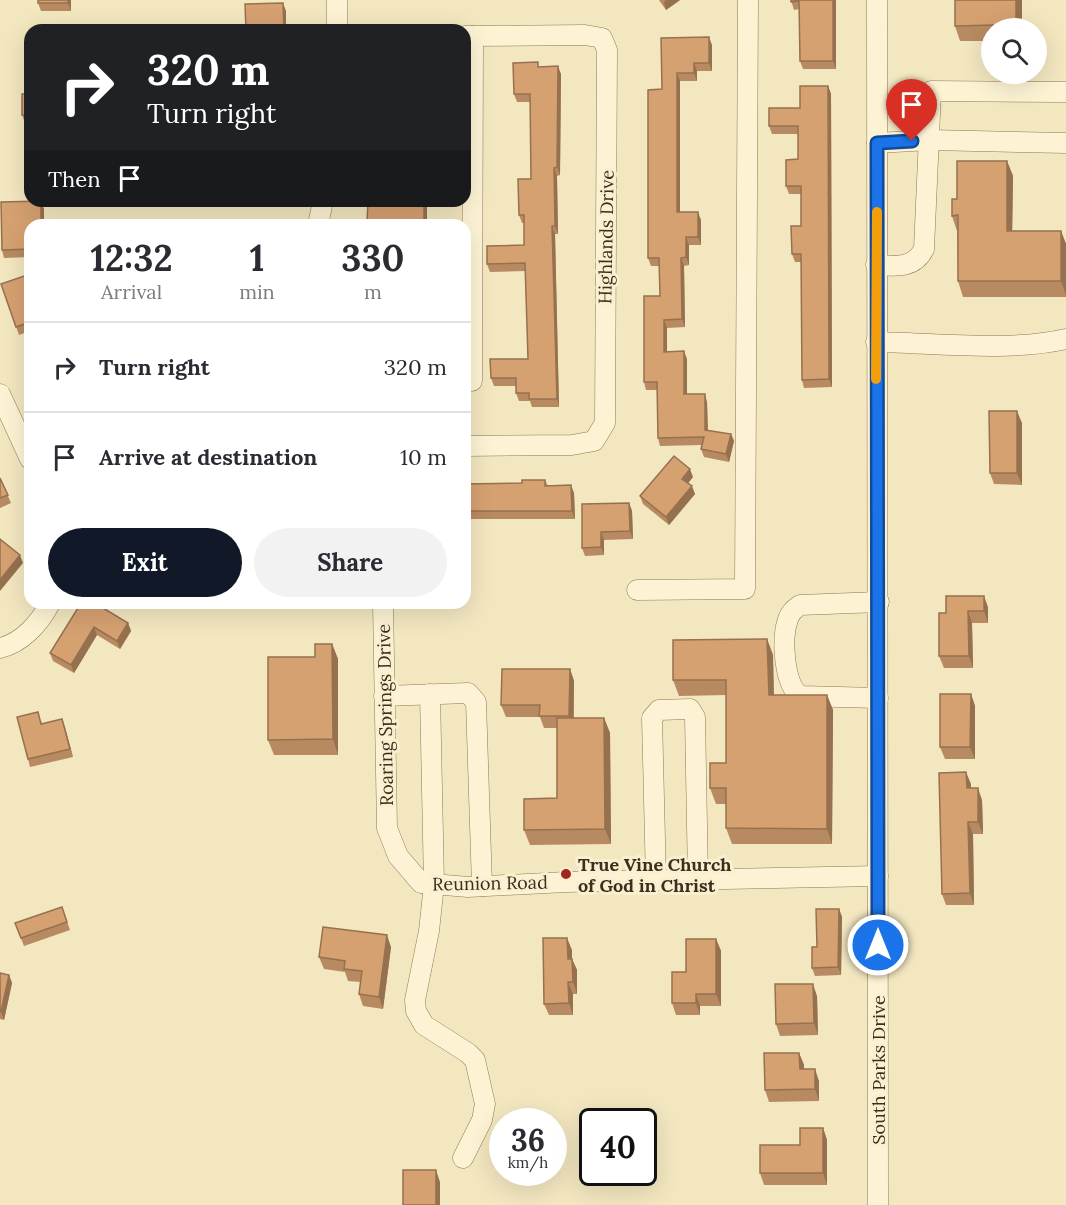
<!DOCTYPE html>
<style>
:root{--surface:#fff;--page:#f2f2f3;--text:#2b2b33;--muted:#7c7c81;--line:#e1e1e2;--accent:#111827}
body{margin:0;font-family:Lora,serif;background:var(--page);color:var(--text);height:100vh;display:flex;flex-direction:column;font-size:22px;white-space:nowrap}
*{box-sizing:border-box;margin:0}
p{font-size:20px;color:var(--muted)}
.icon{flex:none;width:33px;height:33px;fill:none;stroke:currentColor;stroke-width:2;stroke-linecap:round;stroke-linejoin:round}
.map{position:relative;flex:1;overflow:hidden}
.side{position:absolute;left:24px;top:219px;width:447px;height:390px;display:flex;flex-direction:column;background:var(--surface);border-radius:18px;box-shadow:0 6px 24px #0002}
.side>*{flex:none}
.banner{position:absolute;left:24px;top:24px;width:447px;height:183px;border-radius:18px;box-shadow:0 6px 24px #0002;background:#202124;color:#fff;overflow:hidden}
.buttons{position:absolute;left:981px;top:18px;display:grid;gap:12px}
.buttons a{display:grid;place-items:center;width:66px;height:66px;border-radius:50%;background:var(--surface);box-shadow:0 6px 24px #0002;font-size:30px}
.speed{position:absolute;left:489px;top:1108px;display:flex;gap:12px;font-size:30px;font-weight:700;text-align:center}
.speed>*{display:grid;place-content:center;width:78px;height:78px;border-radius:50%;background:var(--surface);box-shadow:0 6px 24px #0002;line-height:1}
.speed small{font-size:15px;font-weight:400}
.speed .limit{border:3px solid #111;border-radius:9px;background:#fff;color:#111}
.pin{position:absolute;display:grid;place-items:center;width:51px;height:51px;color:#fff;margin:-62px -26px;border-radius:50% 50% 50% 0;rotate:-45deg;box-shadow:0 0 6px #0007}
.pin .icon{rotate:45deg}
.me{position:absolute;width:66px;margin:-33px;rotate:0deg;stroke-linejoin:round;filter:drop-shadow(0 0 4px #0008)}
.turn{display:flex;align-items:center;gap:21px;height:126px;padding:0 24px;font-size:27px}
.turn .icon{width:78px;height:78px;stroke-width:2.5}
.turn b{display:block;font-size:42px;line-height:51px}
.then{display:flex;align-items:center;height:57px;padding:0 24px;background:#0003;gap:12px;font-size:22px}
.eta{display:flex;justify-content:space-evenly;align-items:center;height:102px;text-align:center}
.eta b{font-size:36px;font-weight:700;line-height:42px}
.button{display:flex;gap:12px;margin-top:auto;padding:12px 24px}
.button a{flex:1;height:69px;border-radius:36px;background:var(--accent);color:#fff;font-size:24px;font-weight:700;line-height:69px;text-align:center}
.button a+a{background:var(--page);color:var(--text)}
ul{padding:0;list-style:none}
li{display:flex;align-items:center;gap:18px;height:90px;padding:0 24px;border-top:2px solid var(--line)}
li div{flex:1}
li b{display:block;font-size:22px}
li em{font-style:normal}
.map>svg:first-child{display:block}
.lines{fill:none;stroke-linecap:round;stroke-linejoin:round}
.minor-casing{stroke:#8f7755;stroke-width:21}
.minor{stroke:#fdf3d4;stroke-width:20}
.wall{fill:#b88a61}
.shaded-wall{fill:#96714f}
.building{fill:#d6a171;stroke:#96714f;stroke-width:1.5}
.route-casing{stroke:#114b97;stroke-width:15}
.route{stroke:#1a73e8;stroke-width:10}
.slow{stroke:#f59e0b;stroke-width:10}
.poi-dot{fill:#a5251e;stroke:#faf0d1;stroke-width:2}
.labels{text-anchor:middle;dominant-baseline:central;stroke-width:6;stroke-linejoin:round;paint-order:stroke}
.street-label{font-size:18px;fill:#3d2e1c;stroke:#faf0d1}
.poi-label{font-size:18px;font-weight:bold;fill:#3d2e1c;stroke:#faf0d1;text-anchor:start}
</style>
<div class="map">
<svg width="1066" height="1205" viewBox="0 0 1066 1205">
<rect width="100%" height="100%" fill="#f3e7c0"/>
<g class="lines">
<defs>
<g id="minor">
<path d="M337,0v30"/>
<path d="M877,0l1,1205"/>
<path d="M465,36l120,-1 17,3 5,12 -2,373 -11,18 -22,4 -107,1"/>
<path d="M877,143l53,-3 136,3"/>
<path d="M318,225l5,-24"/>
<path d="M876,265c20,1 38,4 48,-16l7,-158 135,1"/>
<path d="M876,342c58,1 134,10 190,-3"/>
<path d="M472,381l1,-345"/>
<path d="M0,394l30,65"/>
<path d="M637,590l108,-1 3,-589"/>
<path d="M383,603l4,225 11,28 23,27 47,4 98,-5 312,-6"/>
<path d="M0,648c22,-5 40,-25 50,-45"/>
<path d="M430,694l4,190 -5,47 -14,69 1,11 8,14 44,28 7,7 10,44 -3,16 -19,38"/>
<path d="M384,696l84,-3 8,9 6,184"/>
<path d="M878,698l-78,-2c-16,-12 -19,-57 -12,-77 2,-6 6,-10 12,-14l79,-3"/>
<path d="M656,880l-4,-162 7,-8 31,-1 5,8 3,162"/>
</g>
</defs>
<use href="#minor" class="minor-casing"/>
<use href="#minor" class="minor"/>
</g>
<g class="wall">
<path d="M71,0v11h-30l-3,-8z"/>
<path d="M659,0h21l-14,10z"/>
<path d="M791,0h45v69h-33l-3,-8 -1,-52 -5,1z"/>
<path d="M955,0h67v28h-30v13h-32l-5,-15z"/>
<path d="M661,38l51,7v26h-15v10h-17v131l21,8v25h-12v20l-5,1 1,61 -18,1v23l20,8v35l20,8 1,29 23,3 3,7 -5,21 -25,-5 -3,-8 1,-4 -42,1 -2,-8 -1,-48h-11l-2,-8 16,-86 -1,-30h-8l-3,-8 14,-169z"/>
<path d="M540,67l21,7 -1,101 -3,1 1,58h-3l4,173h-27l-2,-6h-11l-3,-8v-7h-22l-3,-8 37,-19 -3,-88 -35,1 -3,-8 37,-19v-22h-2l-3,-8 12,-36 -1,-77h-13l-3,-8z"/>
<path d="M828,86l3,8 1,293 -28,1 -2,-8 -1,-118h-6l-3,-8 9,-28v-32h-12l-3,-8 12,-27v-25h-26l-3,-8 31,-18z"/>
<path d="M30,94v29h-5l-3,-8z"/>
<path d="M1007,161l6,15 -1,55h49l5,13v53h-103l-5,-16 -1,-50 -5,-15 5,-17z"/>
<path d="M248,201h36v1l-35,1z"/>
<path d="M427,201v24h-58l-2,-3z"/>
<path d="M44,209v16h-14v32l-26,1 -2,-8z"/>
<path d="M30,274v57l-11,4 -18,-51z"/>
<path d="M1022,423v62l-28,-1 -4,-11z"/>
<path d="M693,477l-5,6 7,11 -26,31 -26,-21 -3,-8z"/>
<path d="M0,478l11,25 -11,5z"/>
<path d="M545,480l3,6 26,7 1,26h-110v-35l57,-1z"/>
<path d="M629,503l3,8 1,28 -29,1v15l-19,1 -3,-8z"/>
<path d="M81,603l47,20 3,8 -11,18 -23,-14 -23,38 -21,-12 -3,-8z"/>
<path d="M988,607v16h-16l1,45h-29l-5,-12 7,-43z"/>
<path d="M767,639l6,16 1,40h53l6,15 -1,134h-100l-6,-16v-24h-10l-6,-16 16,-25v-68l-47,1 -6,-16z"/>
<path d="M332,644l6,15v96h-64l-6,-15 47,-83z"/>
<path d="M570,669l4,12v37h30l6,15 1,111 -81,1 -6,-15 33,-32v-70h-13l-4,-11h-34l-5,-12z"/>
<path d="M971,694l4,12v53h-30l-5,-12z"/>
<path d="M62,719l11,38 -43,10 -2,-8 13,-39 1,4z"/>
<path d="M971,784v4l11,12 1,34h-10l1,71h-28l-4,-11z"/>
<path d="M62,907l8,23 -46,16 -9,-23z"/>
<path d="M839,909l3,8 -1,58 -26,1 -3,-8 5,-21z"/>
<path d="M716,939l5,12v55h-21v9h-24l-4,-12 14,-31z"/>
<path d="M391,947l-8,62 -20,-3 -4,-12 1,-12 -12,-1 -3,-9 -21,-3 -5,-12z"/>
<path d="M572,950v9l5,11v24h-4v21h-24l-5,-11z"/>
<path d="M0,973l9,2 3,8 -8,37 -4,-1z"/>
<path d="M817,996l1,39 -38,1 -4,-12z"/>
<path d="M799,1053l5,12v4l15,12v20l-50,1 -4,-12z"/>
<path d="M823,1128l4,12v45h-63l-4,-12z"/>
</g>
<g class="shaded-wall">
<path d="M68,0h3v11l-3,-8z"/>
<path d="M666,0h14l-14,10 -2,-8z"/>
<path d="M833,0h3v69l-3,-8z"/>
<rect x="1016" y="0" width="6" height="28"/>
<path d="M283,3l3,8v19h-2z"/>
<path d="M709,37l3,8v26l-3,-8z"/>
<path d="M694,63l3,8v10l-3,-8z"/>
<path d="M558,66l3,8 -1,101 -3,-8z"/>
<path d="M677,73l3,8v139l-3,-8z"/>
<path d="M828,86l3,8 1,293 -3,-8z"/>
<path d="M1007,161l6,15 -1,70 -5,-15z"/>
<path d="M554,168l3,8 1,58 -3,-8z"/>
<path d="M41,201l3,8v16h-3z"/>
<rect x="424" y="201" width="3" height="24"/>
<path d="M698,212l3,8v25l-3,-8z"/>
<path d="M552,226l3,8 4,173 -2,-8z"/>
<path d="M1061,231l5,13v51l-5,-14z"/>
<path d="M686,237l3,8v20l-3,-8z"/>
<path d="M681,258l3,8 1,61 -3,-8z"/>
<path d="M664,320l3,8v32l-3,-8z"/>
<path d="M684,351l3,8v43l-3,-8z"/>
<path d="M705,394l2,8 1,36 -3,-8z"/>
<path d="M1017,411l5,12v62l-5,-12z"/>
<path d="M731,434l3,7 -5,21 -3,-8z"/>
<path d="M690,469l3,8 -8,10 -3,-8z"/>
<path d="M571,485l3,8 1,26 -3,-8z"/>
<path d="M692,486l3,8 -26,31 -3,-8z"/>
<path d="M629,503l3,8 1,28 -3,-8z"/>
<path d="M601,532l3,8v15l-3,-8z"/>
<path d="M20,555l3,8 -23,28v-11z"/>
<path d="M984,596l4,11v16l-4,-12z"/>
<path d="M968,611l4,12 1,45 -4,-12z"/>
<path d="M128,623l3,8 -11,18 -3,-8z"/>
<path d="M94,627l3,8 -23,38 -3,-8z"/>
<path d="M767,639l6,16 1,55 -5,-15z"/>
<path d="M332,644l6,15v96l-5,-16z"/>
<path d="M570,669l4,12 -1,47 -4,-12z"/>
<path d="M971,694l4,12v53l-5,-12z"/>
<path d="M827,695l6,15 -1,134 -5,-15z"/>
<path d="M604,718l6,15 1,111 -6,-15z"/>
<path d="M62,719l3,8 8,30 -3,-8z"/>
<path d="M966,772l5,12v16l-4,-12z"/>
<path d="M978,788l4,12 1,34 -5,-12z"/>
<path d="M968,822l5,12 1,71 -4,-12z"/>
<path d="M839,909l3,8 -1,58 -3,-8z"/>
<path d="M387,935l4,12 -8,62 -4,-12z"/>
<path d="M567,938l5,12v21l-4,-12z"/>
<path d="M716,939l5,12v55l-5,-12z"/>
<path d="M572,959l5,11v24l-4,-12z"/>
<path d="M9,975l3,8 -8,37 -3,-8z"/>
<path d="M568,982l5,12v21l-4,-12z"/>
<path d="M813,984l4,12 1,39 -4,-12z"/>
<path d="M696,994l4,12v9l-4,-12z"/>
<path d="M799,1053l5,12v16l-4,-12z"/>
<path d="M815,1069l4,12v20l-4,-12z"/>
<path d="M823,1128l4,12v45l-4,-12z"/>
<path d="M436,1170l4,12v23h-4z"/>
</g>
<g class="building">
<rect x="38" y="0" width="30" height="3"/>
<path d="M791,0h42v61h-33l-1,-60 -8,1z"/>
<path d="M955,0h61v28h-22v-3l-39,1z"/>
<path d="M283,3l1,27h-38l-1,-26z"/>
<path d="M709,37v26h-15v10h-17v139h21v25h-12v20l-5,1 1,61 -18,1v32l20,-1v43h21v36l26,4 -5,20 -25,-5 3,-12 -46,1 -1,-56h-13v-86h16l-1,-38h-11v-168l14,-1 -1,-51z"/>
<path d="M538,62v5l20,-1 -1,101 -3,1 1,58h-3l5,173h-28v-6h-13v-15h-25l-1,-19h38l-3,-96 -38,1v-18l37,-1v-30h-5l-1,-36h13l-1,-85h-16l-1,-31z"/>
<path d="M800,86h28l1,293 -27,1 -1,-126h-9l-1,-28h10v-40h-15v-26l12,-1v-33h-29v-18h31z"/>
<rect x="22" y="94" width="8" height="21"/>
<path d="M957,161h50v70h54v50h-103v-66l-6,1v-17h5z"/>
<path d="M41,201v24h-11v24l-28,1 -1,-48z"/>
<path d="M368,201h56v23l-31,1v-3h-26z"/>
<path d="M30,274v56l-3,-7 -11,4 -15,-43z"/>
<path d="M989,411h28v62h-27z"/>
<path d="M674,456l16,13 -8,10 10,7 -26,31 -26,-21z"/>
<path d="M0,478l8,17 -8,3z"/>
<path d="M522,480h23v6l26,-1 1,26h-107v-27l57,-1z"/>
<path d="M629,503l1,28 -29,1v15l-19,1v-44z"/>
<path d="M0,539l20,16 -20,25z"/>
<path d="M946,596h38v15h-16l1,45h-30v-43h7z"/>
<path d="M81,603h14l33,20 -11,18 -23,-14 -23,38 -21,-12z"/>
<path d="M767,639l2,56h58v134l-101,-1v-40h-16v-25h16v-83h-53v-40z"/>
<path d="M315,644h17l1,95 -65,1v-83h47z"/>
<path d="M502,669h68l-1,47h-30l1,-11h-39z"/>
<path d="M940,694h31l-1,53h-30z"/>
<path d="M38,712l3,12 21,-5 8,30 -42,10 -11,-42z"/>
<path d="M557,718h47l1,111 -81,1v-31l33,-1z"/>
<path d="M966,772l1,16h11v34h-10l2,71 -28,1 -3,-121z"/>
<path d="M62,907l5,15 -46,16 -6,-15z"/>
<path d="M816,909h23l-1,58 -26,1v-21h5z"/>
<path d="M323,927l64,8 -8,62 -20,-3 3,-23 -18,-2 1,-8 -26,-4z"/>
<path d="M543,938h24l1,21h4l1,23h-5l1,21 -25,1z"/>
<path d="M686,939h30v55h-20v9h-24v-31h14z"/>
<path d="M0,973l9,2 -8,37h-1z"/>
<path d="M775,984h38l1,39 -38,1z"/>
<path d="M764,1053h35l1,16h15v20l-50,1z"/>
<path d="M800,1128h23v45h-63v-28h40z"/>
<rect x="403" y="1170" width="33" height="35"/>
</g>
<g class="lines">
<defs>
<path id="route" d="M878,945l-1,-802 35,-2"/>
</defs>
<use href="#route" class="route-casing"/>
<use href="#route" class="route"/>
<path class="slow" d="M876,379l1,-167"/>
</g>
<circle class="poi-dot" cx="566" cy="874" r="6"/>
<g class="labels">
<g class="street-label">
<text transform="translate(606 237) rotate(-89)">Highlands Drive</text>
<text transform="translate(385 715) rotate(-91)">Roaring Springs Drive</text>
<text transform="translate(490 883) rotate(-1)">Reunion Road</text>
<text transform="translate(878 1070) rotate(-90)">South Parks Drive</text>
</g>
<g class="poi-label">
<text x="578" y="864">True Vine Church<tspan x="578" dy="21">of God in Christ</tspan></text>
</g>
</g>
</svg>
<div class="buttons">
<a><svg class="icon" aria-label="search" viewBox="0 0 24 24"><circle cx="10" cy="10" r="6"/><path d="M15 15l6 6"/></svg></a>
</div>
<div class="speed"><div>36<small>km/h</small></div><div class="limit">40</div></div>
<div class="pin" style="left:912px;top:141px;background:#d93025"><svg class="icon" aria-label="arrive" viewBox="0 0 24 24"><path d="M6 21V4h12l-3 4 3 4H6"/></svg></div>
<svg class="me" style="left:878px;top:945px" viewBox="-20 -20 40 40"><circle r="17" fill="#1a73e8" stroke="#fff" stroke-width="3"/><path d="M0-11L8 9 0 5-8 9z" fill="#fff"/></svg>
<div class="banner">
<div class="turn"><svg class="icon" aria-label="right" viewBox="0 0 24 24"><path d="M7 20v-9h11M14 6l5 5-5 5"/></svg><div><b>320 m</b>Turn right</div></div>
<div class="then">Then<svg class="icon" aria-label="arrive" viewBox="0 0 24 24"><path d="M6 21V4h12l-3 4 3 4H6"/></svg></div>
</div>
<section class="side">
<div class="eta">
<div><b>12:32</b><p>Arrival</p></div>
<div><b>1</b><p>min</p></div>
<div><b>330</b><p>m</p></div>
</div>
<ul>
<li><svg class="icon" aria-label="right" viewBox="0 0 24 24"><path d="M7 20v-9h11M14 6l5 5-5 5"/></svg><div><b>Turn right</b></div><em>320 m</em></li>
<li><svg class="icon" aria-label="arrive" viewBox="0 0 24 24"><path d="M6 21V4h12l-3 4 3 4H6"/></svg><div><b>Arrive at destination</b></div><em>10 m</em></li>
</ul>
<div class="button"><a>Exit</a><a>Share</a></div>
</section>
</div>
